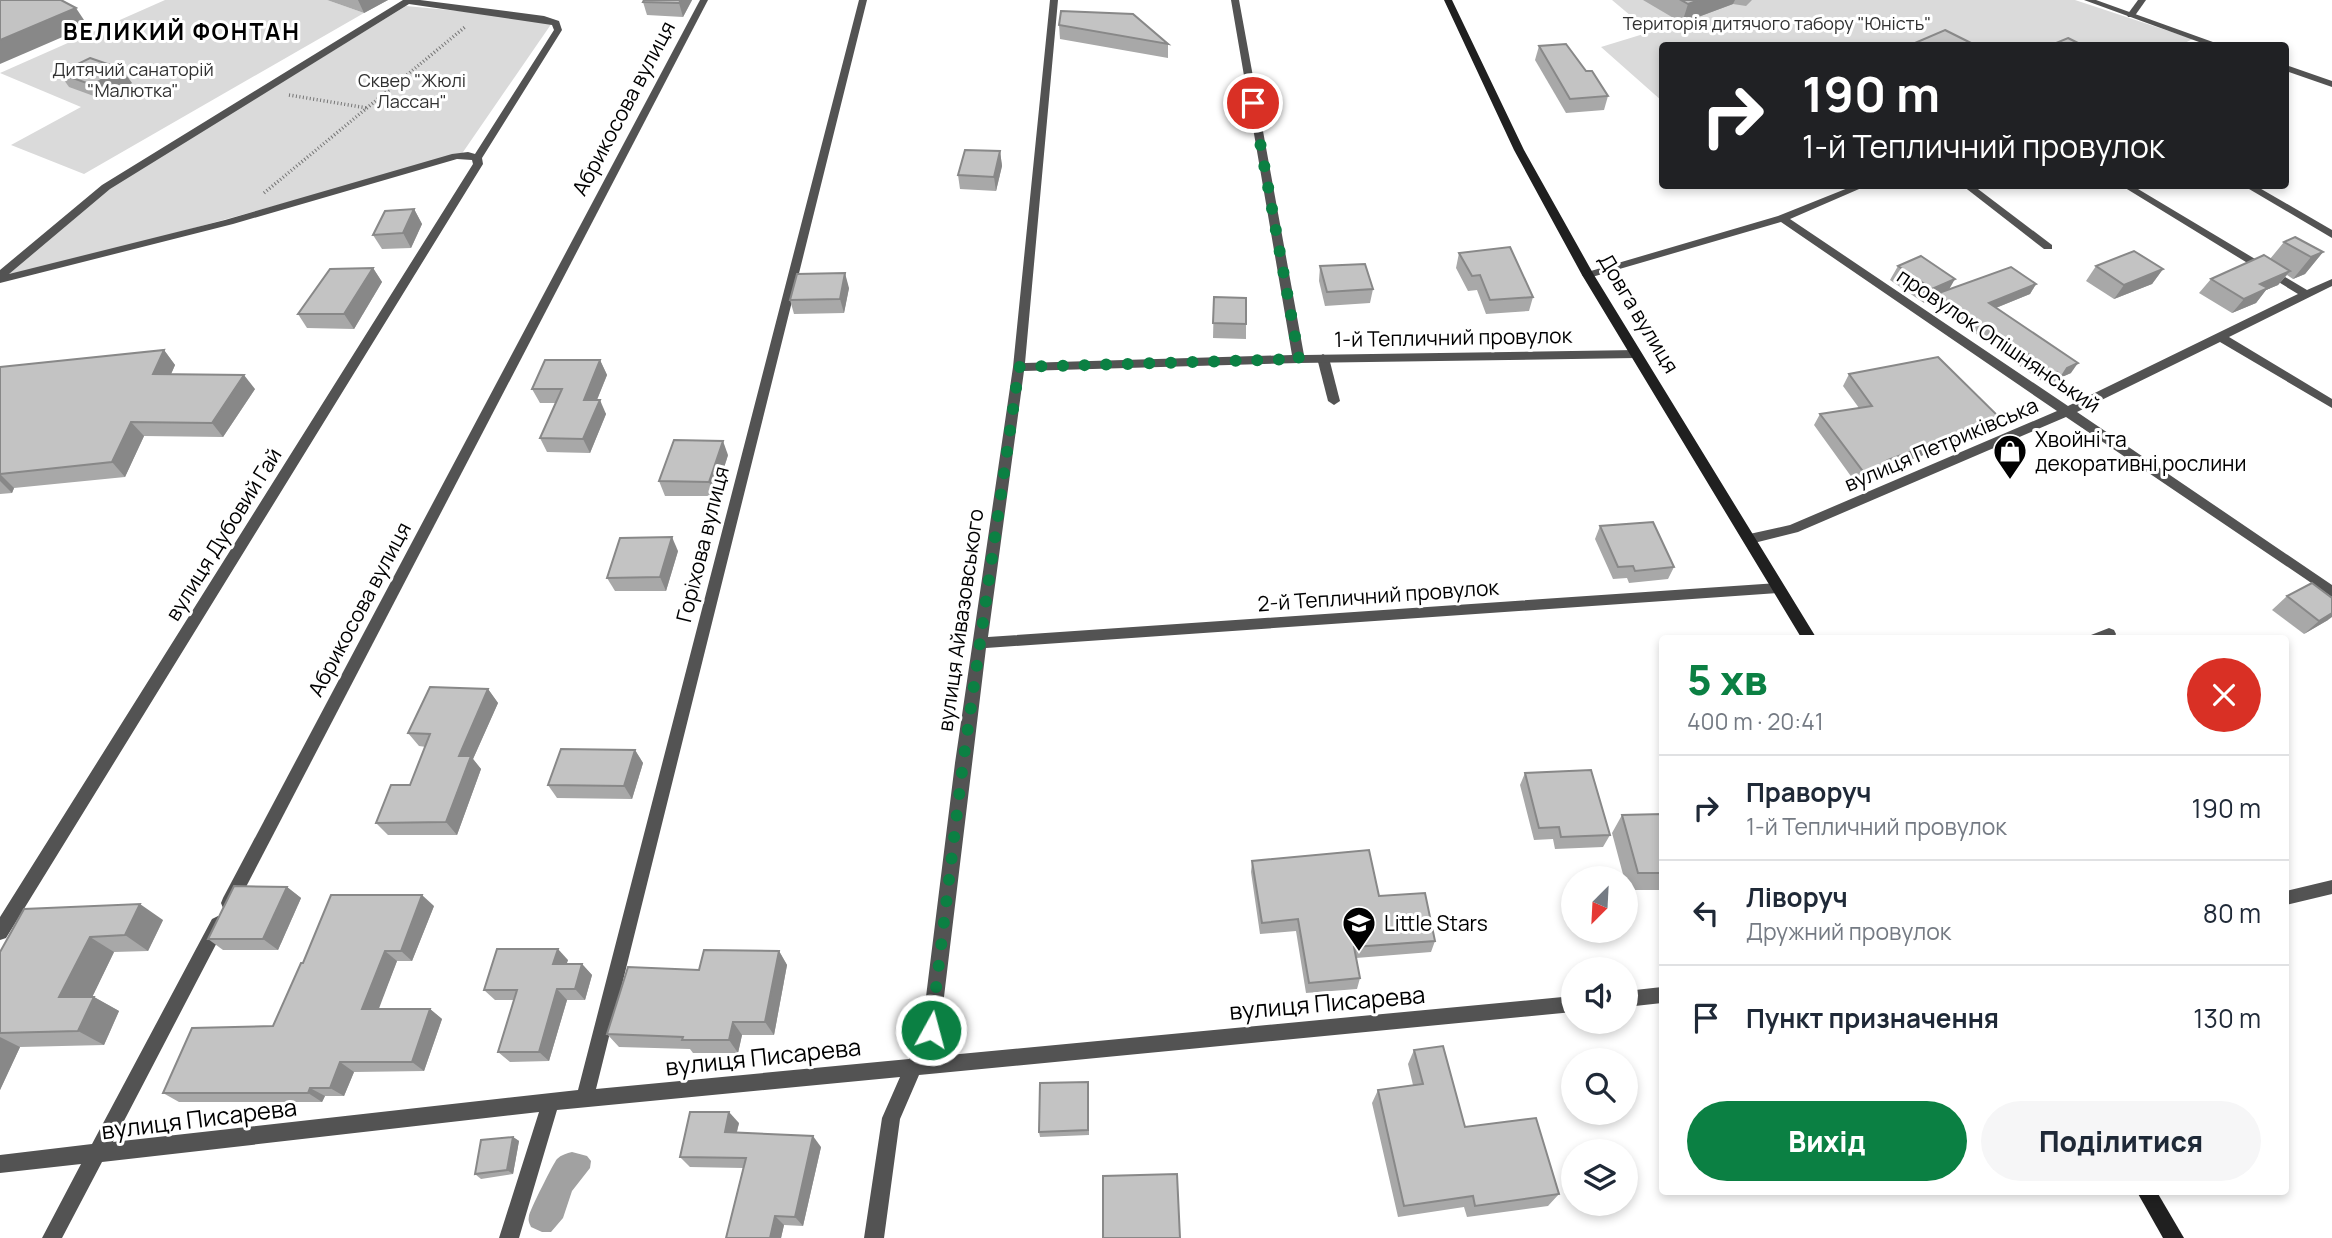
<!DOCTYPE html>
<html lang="uk">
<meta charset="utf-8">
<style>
:root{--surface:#fff;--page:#f6f6f7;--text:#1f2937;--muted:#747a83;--line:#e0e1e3;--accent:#0b8043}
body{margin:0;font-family:Manrope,sans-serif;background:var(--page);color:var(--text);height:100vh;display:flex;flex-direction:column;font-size:26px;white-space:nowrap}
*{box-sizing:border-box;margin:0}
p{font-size:23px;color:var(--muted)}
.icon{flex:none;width:38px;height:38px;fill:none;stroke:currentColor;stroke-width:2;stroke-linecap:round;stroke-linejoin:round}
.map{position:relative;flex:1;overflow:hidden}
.drawer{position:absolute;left:1659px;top:635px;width:630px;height:560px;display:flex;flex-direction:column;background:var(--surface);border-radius:7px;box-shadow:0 4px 10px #0003}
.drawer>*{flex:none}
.hud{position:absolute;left:1659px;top:42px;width:630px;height:147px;border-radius:7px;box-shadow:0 4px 10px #0003;background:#202124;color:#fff;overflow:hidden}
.needle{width:46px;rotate:204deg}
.fabs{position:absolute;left:1561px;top:866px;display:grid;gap:14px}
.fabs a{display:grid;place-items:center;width:77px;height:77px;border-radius:50%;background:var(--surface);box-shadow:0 4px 10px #0003;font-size:35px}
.pin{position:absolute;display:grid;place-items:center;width:60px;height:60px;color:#fff;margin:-30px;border:4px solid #fff;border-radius:50%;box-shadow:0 2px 7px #0007}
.me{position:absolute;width:77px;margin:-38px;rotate:7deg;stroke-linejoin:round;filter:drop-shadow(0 0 5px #0008)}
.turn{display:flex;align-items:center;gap:24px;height:147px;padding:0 28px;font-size:32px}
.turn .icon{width:91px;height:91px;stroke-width:2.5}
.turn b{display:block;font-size:49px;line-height:60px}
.round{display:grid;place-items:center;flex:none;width:74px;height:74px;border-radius:37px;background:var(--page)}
.headline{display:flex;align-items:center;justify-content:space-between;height:119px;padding:0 28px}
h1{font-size:42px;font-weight:800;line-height:52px;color:var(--accent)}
.cta{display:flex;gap:14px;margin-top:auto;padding:14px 28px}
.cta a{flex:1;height:80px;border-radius:42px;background:var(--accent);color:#fff;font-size:28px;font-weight:800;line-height:80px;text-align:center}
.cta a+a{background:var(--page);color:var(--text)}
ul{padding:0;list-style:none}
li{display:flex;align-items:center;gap:21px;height:105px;padding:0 28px;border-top:2px solid var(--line)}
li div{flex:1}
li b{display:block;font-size:26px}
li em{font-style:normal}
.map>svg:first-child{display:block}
.green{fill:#dadada}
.water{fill:#a1a1a1}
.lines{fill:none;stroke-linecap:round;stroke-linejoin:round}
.path{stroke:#757575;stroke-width:3.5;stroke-dasharray:1 2.5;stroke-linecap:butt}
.lane{fill:#535353;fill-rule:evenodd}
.street{fill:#535353;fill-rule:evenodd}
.secondary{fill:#202020;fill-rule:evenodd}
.wall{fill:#a8a8a8}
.shaded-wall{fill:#888}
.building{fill:#c3c3c3;stroke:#888;stroke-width:2}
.route{stroke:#0b8043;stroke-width:12;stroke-dasharray:0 21.6}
.labels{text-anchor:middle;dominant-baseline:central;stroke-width:6;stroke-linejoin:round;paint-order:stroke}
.far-park-label{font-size:18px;fill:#313131;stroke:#fff}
.street-label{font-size:21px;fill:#000;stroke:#fff}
.poi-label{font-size:21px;fill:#000;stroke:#fff;text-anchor:start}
.far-district-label{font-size:23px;font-weight:bold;letter-spacing:2px;fill:#000;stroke:#fff}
.near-street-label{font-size:24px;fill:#000;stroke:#fff}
</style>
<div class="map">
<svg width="2332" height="1238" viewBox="0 0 2332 1238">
<rect width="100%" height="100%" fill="#fff"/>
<g class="green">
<path d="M165,0h162l37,13 -280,161 -73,-29 70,-38 -81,-34z"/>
<path d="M1612,0h463l118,39 -15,7h-516v55l-61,-54 49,-15z"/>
<path d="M406,6l148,14 -93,135 -461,126 109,-93z"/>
</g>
<path class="water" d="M572,1152l15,4 4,5 -1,7 -18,23 -9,27 -12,14h-9l-11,-5c-2,-5 -3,-6 -2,-11 0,-4 25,-54 28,-57 4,-4 10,-6 15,-7z"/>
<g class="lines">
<g class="path">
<path d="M289,95l78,13"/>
<path d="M264,193l201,-166"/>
</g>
<g class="lane">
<path d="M2138,0h8l-12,17h-6l-1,-2z"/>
<path d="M1323,354l6,4 11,43 -6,4 -6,-4 -11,-43z"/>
</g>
<g class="street">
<path d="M403,0h17l124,16 15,5 3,9 -80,128 1,6 -477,774 -6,2v-23l473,-753 -1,-4 -15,-1 -224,65 -233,59v-13l102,-85zM409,4l143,21 2,5 -79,124 -7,-2 -16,2 -227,66 -216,54 101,-85z"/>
<path d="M700,0h8l-473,908 -6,3 -6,-3 -2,-5 2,-5z"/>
<path d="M859,0h8l-271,1089 313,-30 13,-30 33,-266 58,-396 37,-367h8l-33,363 267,-8 -61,-355h8l65,355 332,-5 6,4 -6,4 -337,5 -275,8 -36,266 790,-54 7,5 -7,5 -792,55 -46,382 -12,27 645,-61v16l-654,63 -19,44 -16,119h-20l18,-120 18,-41 -343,33 -38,128h-20l40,-126 -437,50 -40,76h-20l39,-74 -81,9v-18l92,-11 120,-225 6,-3 6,3 2,5 -2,5 -111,213 465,-52z"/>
<path d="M2084,0h12l128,46h-14z"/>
<path d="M2286,65l46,16v6l-46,-16z"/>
<path d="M1853,186h13l-76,33 278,187 230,-112 -176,-108h11l174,104 25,-11v7l-103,51 103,62v9l-112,-66 -143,70 255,173v12l-266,-180 -268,115 -48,12 -5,-1 -2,-4 2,-4 45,-10 267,-114 -276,-189 -189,55h-8l-2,-2 2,-2 194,-57z"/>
<path d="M1963,186h11l78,59v4h-8z"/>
<path d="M2244,186h12l76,44v8z"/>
<path d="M2109,628l5,2 2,4 -2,4 -25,1 2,-4z"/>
<path d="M2332,880v14l-46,11v-14z"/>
<path d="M1662,987v16l-36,4v-16z"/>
</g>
<g class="secondary">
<path d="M1444,0h8l72,150 70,125 223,364h-15l-220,-364 -68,-125z"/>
<path d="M2137,1192h20l27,46h-21z"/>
</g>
</g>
<g class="wall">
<path d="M327,0h61l-24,13z"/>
<path d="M644,0h48l-9,17 -36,-2 -4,-13z"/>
<path d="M1643,0h109l-6,6 -13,-2 -51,19z"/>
<path d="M1059,25l109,19v14l-108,-19z"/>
<path d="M1539,46l47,25 22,25 -4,14 -38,3 -31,-53z"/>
<path d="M59,73l73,10 -30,16 -33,-12z"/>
<path d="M1000,151l2,15 -6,25 -36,-2 -2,-14z"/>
<path d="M414,209l8,15 -11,24 -29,1 -9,-14z"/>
<path d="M2284,242l39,10 -18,22 -12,5 -6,-4 -9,10 -12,5 -10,13 -24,10 -33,-20 12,-14 59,-20z"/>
<path d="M1459,253l74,44 -4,14 -43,3 -9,-24 -9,1 -12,-23z"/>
<path d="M1320,266l53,23 -3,14 -45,3 -6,-25z"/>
<path d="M1898,266l51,24 87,-6 -6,10 -34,14 75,65 -10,4 -6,9 -5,-4 -4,2 -28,-19 2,-2 -89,-59 3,-5 -10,4 -34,-23z"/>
<path d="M2096,266l67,3 -11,15 -38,15 -28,-18z"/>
<path d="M373,268l9,14 -28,47 -47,-1 -9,-14z"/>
<path d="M849,288l-5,25 -50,1 -4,-14z"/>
<path d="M1214,297l32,27v15l-33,-1z"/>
<path d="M164,350l11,15 -4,9 84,15 -32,48 -79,-1 -19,41 -111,11 -2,5 -12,1v-127z"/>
<path d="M600,360l7,15 -10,25 9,14 -16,39 -43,-1 -7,-14 16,-35h-16l-8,-14z"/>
<path d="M1849,374l143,55 -103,39 -5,7 -26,11 -44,-61 6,-11 39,-6 -16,-22z"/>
<path d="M728,455l-13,41h-50l-6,-15z"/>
<path d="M1600,526l74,41 -6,12 -39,4 -2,-5 -14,1 -18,-40z"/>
<path d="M678,551l-12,40h-51l-8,-13z"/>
<path d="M2287,596l41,24 -24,14 -32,-24z"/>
<path d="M488,689l10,14 -25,56 8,10 -24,66h-69l-12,-12 34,-38 16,-38 -7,-1 -11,-13z"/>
<path d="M635,750l8,13 -11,36 -75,-1 -9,-13z"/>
<path d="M1525,773l85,62 -7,12 -48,2 -2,-10 -19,1 -14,-55z"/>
<path d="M1662,814v76h-35l-1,-12h-2l-12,-45 10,-18z"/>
<path d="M1252,861l127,35 56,45 -4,11 -75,6 4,20 -3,11 -51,4 -10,-62 -36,3 -9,-62z"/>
<path d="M287,887l14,11 -23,52h-55l-15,-11z"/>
<path d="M434,906l-22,55h-15l-19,48h52l12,10 -18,52 -70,1 -10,24h-19l-3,6h-143l-16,-9 110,-67 30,-63z"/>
<path d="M163,920l-15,31 -34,1 -22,45h2l25,14 -15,34 -84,2 -20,43v-138z"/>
<path d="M779,951l8,14 -13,70h-32l-4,18h-45l-3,-4 -71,-2 -12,-13 92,-64z"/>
<path d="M568,960l-2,4h16l10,11 -7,25h-18l-18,61 -39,1 -12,-10 16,-52h-19l-11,-10z"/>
<path d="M1414,1050l51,77 94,67 -11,12 -81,11 -3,-10 -66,10 -26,-114 6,-13 35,-5 -5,-21z"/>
<path d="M1089,1086v49l-49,2 -1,-5z"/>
<path d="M739,1123l-2,9 84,15 -18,79 -19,-1 -3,13h-55l17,-70 -53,-1 -10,-10z"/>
<path d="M513,1137l6,4 -6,33 -32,5 -6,-5z"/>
</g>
<g class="shaded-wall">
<path d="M358,0h30l-24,13z"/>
<path d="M681,0h11l-9,17 -4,-14z"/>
<path d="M1699,0h36l-2,4 -51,19 6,-19z"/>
<path d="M76,8l12,18 -88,38v-24z"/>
<path d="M122,69l10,14 -30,16 -10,-14z"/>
<path d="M1000,151l2,15 -6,25 -2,-14z"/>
<path d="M414,209l8,15 -11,24 -8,-15z"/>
<path d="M2323,252l-18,22 -12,5 18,-22z"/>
<path d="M373,268l9,14 -28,47 -10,-15z"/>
<path d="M2163,269l-11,15 -38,15 10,-14z"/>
<path d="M2290,271l-12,14 -12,5 -10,13 -24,10 12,-14 16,-15z"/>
<path d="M845,273l4,15 -5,25 -4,-14z"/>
<path d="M1955,279l-8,14 -11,1 -2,5 -10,4 8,-14z"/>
<path d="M2036,284l-6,10 -47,19 6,-10z"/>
<path d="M164,350l11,15 -10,23 -12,-14z"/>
<path d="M600,360l7,15 -16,39 -7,-14z"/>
<path d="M2078,363l-7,10 -11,5 7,-10z"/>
<path d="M2057,372l-7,10 -4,2 7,-10z"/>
<path d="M244,375l11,14 -32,48 -11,-14z"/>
<path d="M600,400l6,14 -16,39 -7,-14z"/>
<path d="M2000,418l-8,11 -103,39 -5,7 -26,11 7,-12 23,-14z"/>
<path d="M131,422l13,14 -19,41 -13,-15z"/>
<path d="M723,441l5,14 -13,41 -6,-14z"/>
<path d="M0,474l14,14 -2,5 -12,-12z"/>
<path d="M672,537l6,14 -12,40 -6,-14z"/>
<path d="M2332,613v4l-4,3 -24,14 15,-13z"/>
<path d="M488,689l10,14 -25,56 8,10 -24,66 -11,-13 13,-66z"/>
<path d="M635,750l8,13 -11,36 -8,-13z"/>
<path d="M287,887l14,11 -23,52 -15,-11z"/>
<path d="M422,895l12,11 -22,55 -11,-10z"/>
<path d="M140,904l23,16 -15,31 -23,-16z"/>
<path d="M90,937l24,15 -29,60 -26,-15z"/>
<path d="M558,949l10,11 -5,15 -10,-11z"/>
<path d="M385,951l12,10 -22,58 -13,-10z"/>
<path d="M779,951l8,14 -13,70 -9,-13z"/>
<path d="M582,964l10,11 -7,25 -10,-11z"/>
<path d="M557,989l10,11 -18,61 -10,-9z"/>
<path d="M94,997l25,14 -15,34 -26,-14z"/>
<path d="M430,1009l12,10 -18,52 -12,-9z"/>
<path d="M733,1022l9,13 -4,18 -9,-13z"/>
<path d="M0,1037l20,10 -20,43z"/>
<path d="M340,1062l14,10 -10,24 -14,-8z"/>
<path d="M310,1088l15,8 -3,6 -14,-9z"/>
<path d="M729,1112l10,11 -5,19 -9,-10z"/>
<path d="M813,1136l8,11 -18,79 -8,-9z"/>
<path d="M513,1137l6,4 -6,33 -6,-4z"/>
<path d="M775,1216l9,9 -3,13h-11z"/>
</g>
<g class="building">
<path d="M0,0h61l15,8 -76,32z"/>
<path d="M644,0h37l-2,3 -36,-1z"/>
<path d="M1681,0h18l-11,4z"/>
<path d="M1061,11l72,3 35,30 -109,-19z"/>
<path d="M1945,30l32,16h-69z"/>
<path d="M2068,38l16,8h-35z"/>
<path d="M1566,44l20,27h6l16,25 -38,3 -31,-53z"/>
<path d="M90,58l32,11 -30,16 -33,-12z"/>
<path d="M965,150l35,1 -6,26 -36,-2z"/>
<path d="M414,209l-11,24 -30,2 12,-24z"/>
<path d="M2295,237l28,15 -12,5 -27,-15z"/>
<path d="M1510,247l23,50 -43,3 -10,-25 -8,1 -13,-23z"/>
<path d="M2134,251l29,18 -39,16 -28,-19z"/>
<path d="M2264,255l26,16 -30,13 8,4 -24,11 -33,-20z"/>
<path d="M1921,256l34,23 -23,10 -34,-23z"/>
<path d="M1365,264l8,25 -46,3 -7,-26z"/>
<path d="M2011,267l25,17 -47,19 89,60 -11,5 -5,8 -5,-4 -4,2 -28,-19 3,-1 -92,-60z"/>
<path d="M373,268l-29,46h-46l32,-45z"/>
<path d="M845,273l-5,26 -50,1 7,-26z"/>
<path d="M1214,297l32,1v26l-33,-1z"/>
<path d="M164,350l-11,24 91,1 -32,48 -81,-1 -19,40 -112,12v-107z"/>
<path d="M1938,357l62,61 -112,42 3,4 -26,10 -45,-60 52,-8 -23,-32z"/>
<path d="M545,360h55l-16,40h16l-17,39 -43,-1 22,-49h-30z"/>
<path d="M674,440l49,1 -14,41 -50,-1z"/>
<path d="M1653,522l21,45 -39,4 -2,-5 -15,1 -18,-41z"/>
<path d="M672,537l-12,40 -53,1 13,-40z"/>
<path d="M2312,583l20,15v15l-13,8 -32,-25z"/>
<path d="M430,687l58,2 -29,67h12l-25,66 -70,1 15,-38h19l20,-51 -22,-1z"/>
<path d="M561,749l74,1 -11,36 -76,-1z"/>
<path d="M1591,770l19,65 -49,2 -2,-10 -20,1 -14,-55z"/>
<path d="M1662,814v59h-24l-16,-58z"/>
<path d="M1369,850l10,46 46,-3 10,48 -81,6 6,31 -51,5 -11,-64 -36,4 -10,-62z"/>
<path d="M234,886l53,1 -24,52h-55z"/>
<path d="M331,895h91l-21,56h-16l-23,58h68l-18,53h-72l-10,26h-20l-2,5h-145l29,-65 81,-2 28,-63h2z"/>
<path d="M140,904l-15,31 -35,2 -31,60h35l-16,34 -78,2v-81l24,-43z"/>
<path d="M497,949h61l-5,15h29l-7,25h-18l-18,63h-41l19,-62h-33z"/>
<path d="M704,950l75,1 -14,71h-32l-4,18h-47l1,-3 -76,-3 21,-67 71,3z"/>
<path d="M1443,1046l22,81 71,-9 23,76 -84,12 -2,-10 -69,10 -26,-116 45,-6 -9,-34z"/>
<path d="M1088,1082v48l-49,2 1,-49z"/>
<path d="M690,1112h39l-4,20 88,4 -18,81 -20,-1 -5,22h-44l20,-80 -66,-1z"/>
<path d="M513,1137l-6,33 -32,4 6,-34z"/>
<path d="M1177,1174l3,64h-77v-62z"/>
</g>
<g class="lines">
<path class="route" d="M931,1030l32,-267 56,-396 280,-8 -46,-256"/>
</g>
<defs>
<symbol id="shop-pin" viewBox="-11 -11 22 30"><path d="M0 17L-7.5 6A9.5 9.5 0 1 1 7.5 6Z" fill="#000" stroke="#fff"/><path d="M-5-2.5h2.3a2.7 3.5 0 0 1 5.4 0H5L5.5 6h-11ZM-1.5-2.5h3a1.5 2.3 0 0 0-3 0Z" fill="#fff"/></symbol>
<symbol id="school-pin" viewBox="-11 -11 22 30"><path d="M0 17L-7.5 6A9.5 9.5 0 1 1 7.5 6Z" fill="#000" stroke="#fff"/><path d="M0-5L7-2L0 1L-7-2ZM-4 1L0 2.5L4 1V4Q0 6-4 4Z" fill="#fff"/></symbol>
</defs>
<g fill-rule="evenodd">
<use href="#shop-pin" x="1991" y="432" width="38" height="52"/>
<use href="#school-pin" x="1340" y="904" width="38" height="52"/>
</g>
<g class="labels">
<g class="far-park-label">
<text x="1777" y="23">Територія дитячого табору "Юність"</text>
<text x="133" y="69">Дитячий санаторій<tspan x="133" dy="21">"Малютка"</tspan></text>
<text x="412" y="80">Сквер "Жюлі<tspan x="412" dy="21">Лассан"</tspan></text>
</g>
<g class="street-label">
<text transform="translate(623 108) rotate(-62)">Абрикосова вулиця</text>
<text transform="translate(1639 313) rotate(59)">Довга вулиця</text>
<text transform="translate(1453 337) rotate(-1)">1-й Тепличний провулок</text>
<text transform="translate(1999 340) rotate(34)">провулок Опішнянський</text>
<text transform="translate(1941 444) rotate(-23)">вулиця Петриківська</text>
<text transform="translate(223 534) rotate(-58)">вулиця Дубовий Гай</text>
<text transform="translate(702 544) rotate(-76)">Горіхова вулиця</text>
<text transform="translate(1378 595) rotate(-4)">2-й Тепличний провулок</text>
<text transform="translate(359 609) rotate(-62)">Абрикосова вулиця</text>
<text transform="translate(960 620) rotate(-82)">вулиця Айвазовського</text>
</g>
<g class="poi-label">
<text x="2035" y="439">Хвойні та<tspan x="2035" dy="24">декоративні рослини</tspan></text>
<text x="1384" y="923">Little Stars</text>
</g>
<g class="far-district-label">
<text x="182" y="31">ВЕЛИКИЙ ФОНТАН</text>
</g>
<g class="near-street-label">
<text transform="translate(1327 1002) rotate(-5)">вулиця Писарева</text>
<text transform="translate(763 1056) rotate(-6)">вулиця Писарева</text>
<text transform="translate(199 1118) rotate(-7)">вулиця Писарева</text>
</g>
</g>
</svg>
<div class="fabs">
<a><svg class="needle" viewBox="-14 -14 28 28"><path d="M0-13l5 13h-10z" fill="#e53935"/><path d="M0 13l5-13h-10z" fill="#747a83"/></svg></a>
<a><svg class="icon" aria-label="sound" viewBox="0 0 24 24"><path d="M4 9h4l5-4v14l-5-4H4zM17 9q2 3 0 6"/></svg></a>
<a><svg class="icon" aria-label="search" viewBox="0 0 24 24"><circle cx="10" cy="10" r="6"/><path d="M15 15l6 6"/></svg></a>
<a><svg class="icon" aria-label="layers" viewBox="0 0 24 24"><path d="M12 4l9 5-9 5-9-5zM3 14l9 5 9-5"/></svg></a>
</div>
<div class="pin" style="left:1253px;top:103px;background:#d93025"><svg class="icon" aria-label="arrive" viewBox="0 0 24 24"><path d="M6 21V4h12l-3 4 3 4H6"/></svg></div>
<svg class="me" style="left:931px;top:1030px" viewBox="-20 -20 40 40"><circle r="17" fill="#0b8043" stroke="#fff" stroke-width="3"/><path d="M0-11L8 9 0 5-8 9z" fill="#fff"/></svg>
<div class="hud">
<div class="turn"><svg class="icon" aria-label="right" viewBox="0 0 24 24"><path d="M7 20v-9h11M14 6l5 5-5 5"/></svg><div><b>190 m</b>1-й Тепличний провулок</div></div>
</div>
<section class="drawer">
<div class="headline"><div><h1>5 хв</h1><p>400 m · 20:41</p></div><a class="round" style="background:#d93025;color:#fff"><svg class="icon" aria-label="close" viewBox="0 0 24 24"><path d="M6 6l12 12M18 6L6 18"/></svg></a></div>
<ul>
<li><svg class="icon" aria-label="right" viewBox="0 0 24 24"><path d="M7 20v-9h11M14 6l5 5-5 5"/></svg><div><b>Праворуч</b><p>1-й Тепличний провулок</p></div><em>190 m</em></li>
<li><svg class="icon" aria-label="left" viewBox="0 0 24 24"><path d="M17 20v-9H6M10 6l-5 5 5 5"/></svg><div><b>Ліворуч</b><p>Дружний провулок</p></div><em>80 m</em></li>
<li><svg class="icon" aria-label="arrive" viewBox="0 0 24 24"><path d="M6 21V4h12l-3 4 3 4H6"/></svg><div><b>Пункт призначення</b></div><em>130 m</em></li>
</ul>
<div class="cta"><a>Вихід</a><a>Поділитися</a></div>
</section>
</div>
